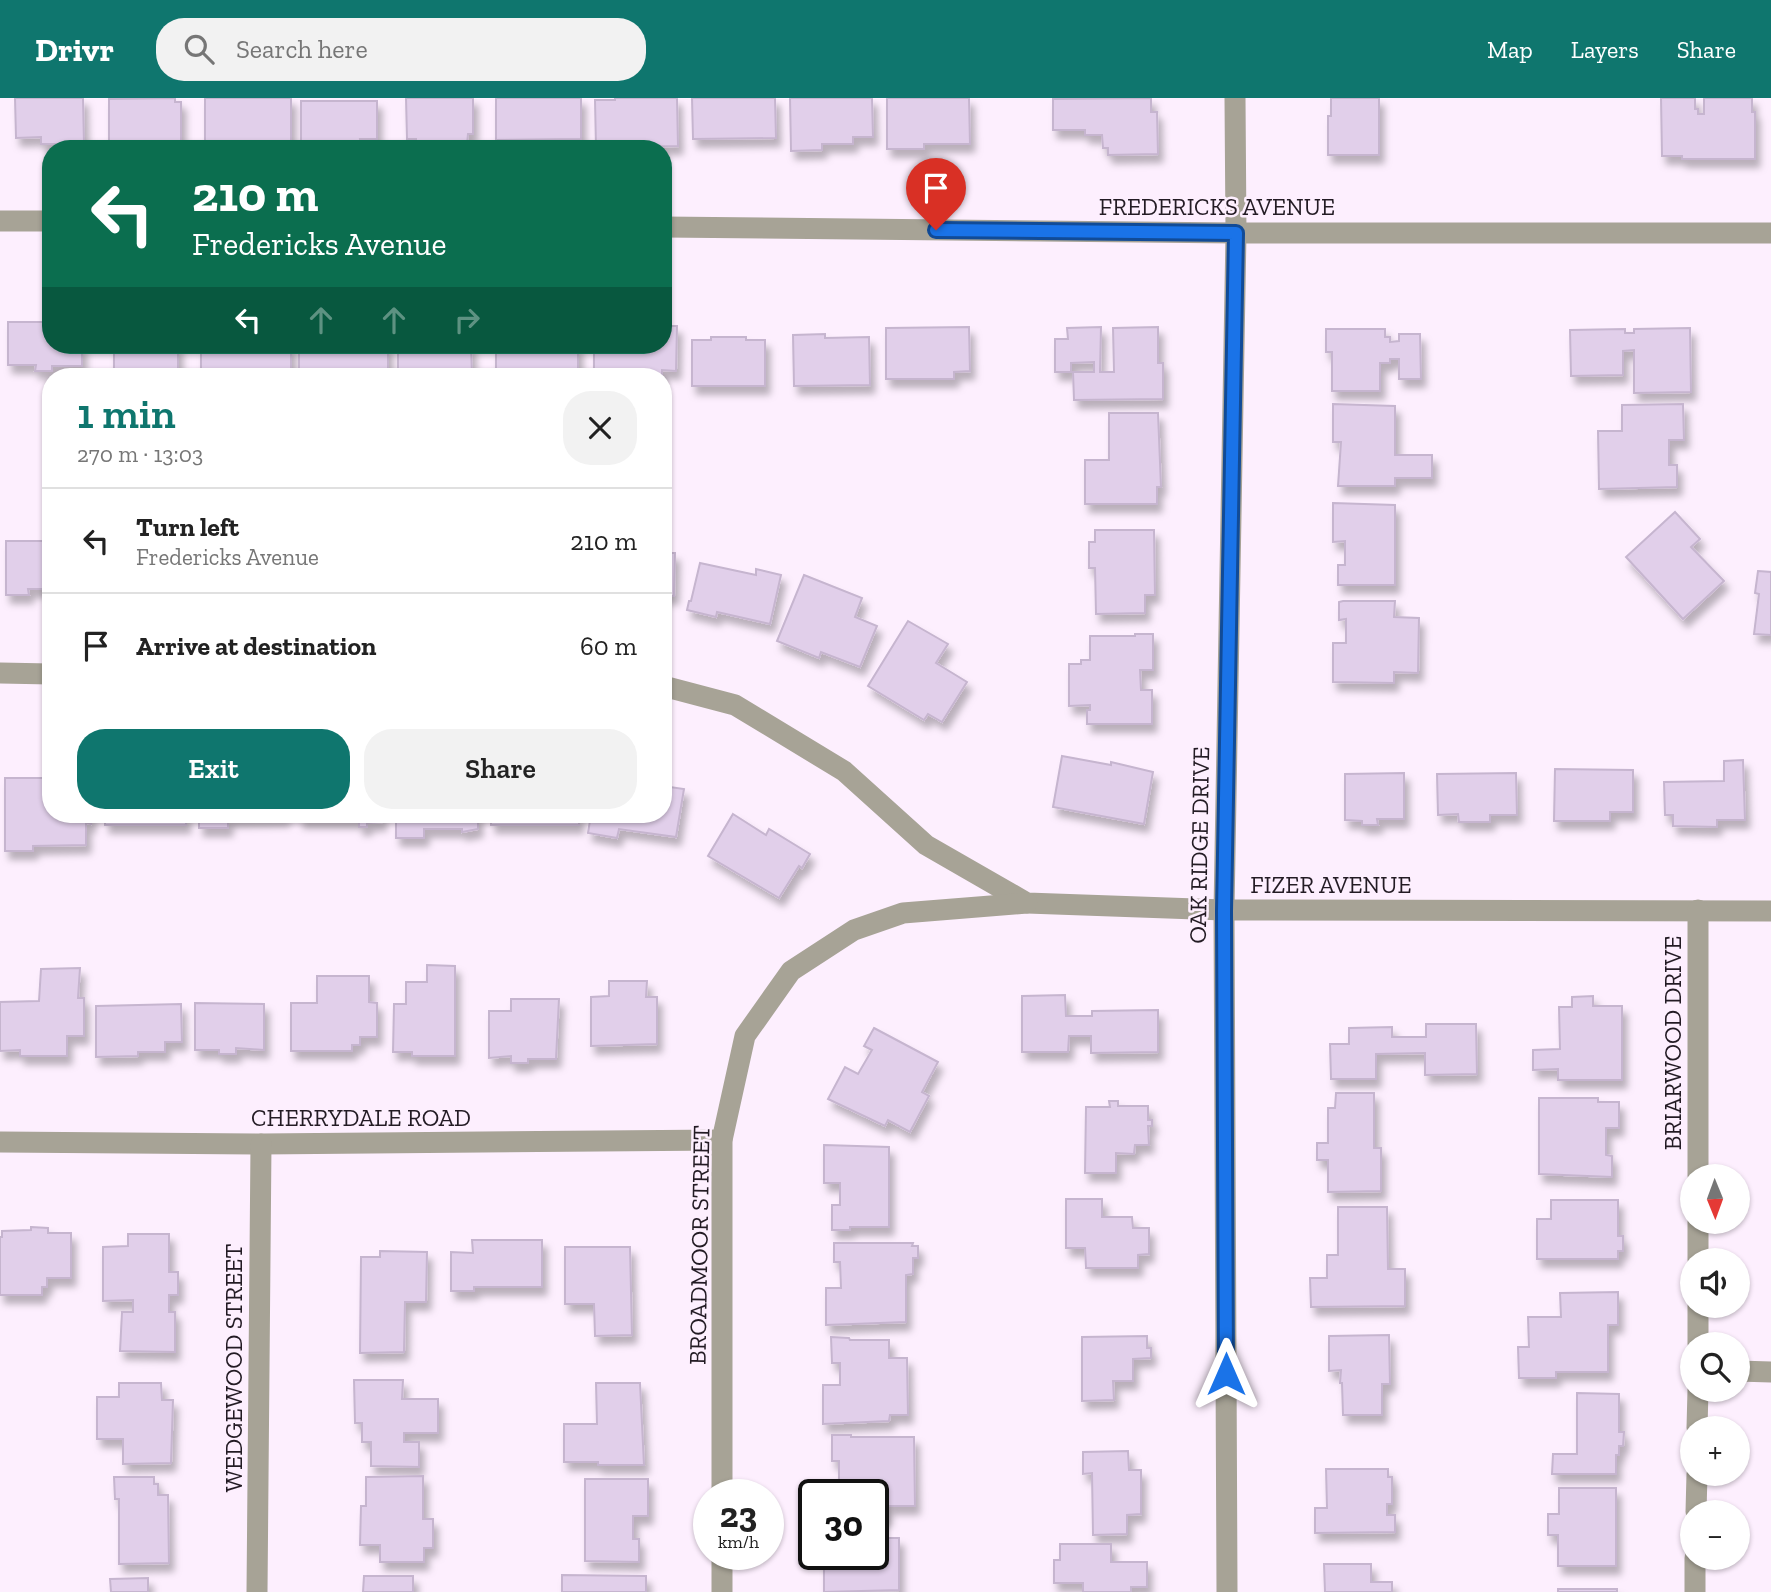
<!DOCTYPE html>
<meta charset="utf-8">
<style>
:root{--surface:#fff;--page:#f2f2f2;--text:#222;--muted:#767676;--line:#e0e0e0;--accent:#0f766e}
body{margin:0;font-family:"Zilla Slab",serif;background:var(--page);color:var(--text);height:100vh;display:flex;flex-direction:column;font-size:26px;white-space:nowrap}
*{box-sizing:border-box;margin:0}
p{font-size:23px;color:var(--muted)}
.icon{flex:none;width:38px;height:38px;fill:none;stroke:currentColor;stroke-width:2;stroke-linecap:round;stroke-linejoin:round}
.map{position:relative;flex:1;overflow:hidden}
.drawer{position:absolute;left:42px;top:270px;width:630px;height:455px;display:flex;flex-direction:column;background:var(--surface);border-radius:28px;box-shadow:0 2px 5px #0004}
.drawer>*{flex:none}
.banner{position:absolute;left:42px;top:42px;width:630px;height:214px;border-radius:28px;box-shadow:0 2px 5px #0004;background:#0b6e4f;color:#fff;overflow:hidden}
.needle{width:46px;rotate:179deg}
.buttons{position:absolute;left:1680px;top:1066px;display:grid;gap:14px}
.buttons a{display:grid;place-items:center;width:70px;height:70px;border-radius:50%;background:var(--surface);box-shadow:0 2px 5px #0004;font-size:35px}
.speed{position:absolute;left:693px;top:1381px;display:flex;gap:14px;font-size:35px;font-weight:700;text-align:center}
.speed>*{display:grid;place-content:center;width:91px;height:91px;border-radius:50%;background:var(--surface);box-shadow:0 2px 5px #0004;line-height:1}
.speed small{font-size:18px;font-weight:400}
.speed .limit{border:4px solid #111;border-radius:10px;background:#fff;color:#111}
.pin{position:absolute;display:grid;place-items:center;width:60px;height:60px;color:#fff;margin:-72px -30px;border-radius:50% 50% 50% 0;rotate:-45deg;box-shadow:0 0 7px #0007}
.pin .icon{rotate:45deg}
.me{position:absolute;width:77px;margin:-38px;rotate:0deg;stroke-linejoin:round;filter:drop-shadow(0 0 5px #0008)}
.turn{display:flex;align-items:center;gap:24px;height:147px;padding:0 35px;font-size:32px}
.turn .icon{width:91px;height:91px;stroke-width:2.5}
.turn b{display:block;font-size:49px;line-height:60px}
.lanes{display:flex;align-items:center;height:66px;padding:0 35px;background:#0003;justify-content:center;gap:35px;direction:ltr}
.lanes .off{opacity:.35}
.round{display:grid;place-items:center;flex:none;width:74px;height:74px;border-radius:28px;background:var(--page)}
.summary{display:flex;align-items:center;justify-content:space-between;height:119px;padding:0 35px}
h1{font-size:42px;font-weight:600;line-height:52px;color:var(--accent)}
.cta{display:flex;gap:14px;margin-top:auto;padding:14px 35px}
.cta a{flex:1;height:80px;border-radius:28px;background:var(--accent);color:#fff;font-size:28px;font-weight:600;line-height:80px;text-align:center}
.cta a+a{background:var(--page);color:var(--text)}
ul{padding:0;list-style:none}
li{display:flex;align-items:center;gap:21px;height:105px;padding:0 35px;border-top:2px solid var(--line)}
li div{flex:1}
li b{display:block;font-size:26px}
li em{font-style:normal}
header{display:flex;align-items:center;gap:42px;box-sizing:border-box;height:98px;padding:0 35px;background:var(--accent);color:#fff}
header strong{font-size:33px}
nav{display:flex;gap:38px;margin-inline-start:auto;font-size:24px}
.search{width:490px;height:63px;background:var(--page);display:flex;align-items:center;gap:18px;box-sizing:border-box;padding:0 24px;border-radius:28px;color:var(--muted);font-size:26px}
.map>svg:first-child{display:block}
.building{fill:#e1cfea;stroke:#c6b5cf;stroke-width:2;filter:url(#shadow)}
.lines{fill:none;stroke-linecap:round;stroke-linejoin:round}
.minor{stroke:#a7a396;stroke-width:21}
.route-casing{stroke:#114b97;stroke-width:18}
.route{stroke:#1a73e8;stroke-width:12}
.labels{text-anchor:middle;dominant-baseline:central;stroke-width:5;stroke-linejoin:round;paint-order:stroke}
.street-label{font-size:24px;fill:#231b24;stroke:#fdeffe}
</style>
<header>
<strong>Drivr</strong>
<div class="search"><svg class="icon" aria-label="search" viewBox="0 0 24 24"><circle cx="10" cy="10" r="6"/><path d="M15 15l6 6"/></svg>Search here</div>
<nav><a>Map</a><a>Layers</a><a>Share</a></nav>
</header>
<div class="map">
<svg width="1771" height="1494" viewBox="0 0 1771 1494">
<defs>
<filter id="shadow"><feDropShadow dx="4.5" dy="8" stdDeviation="3.5" flood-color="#0004"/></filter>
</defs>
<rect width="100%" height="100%" fill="#fdeffe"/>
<g class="building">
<path d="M15,0h68l1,46h-43v-7l-25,1z"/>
<path d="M175,0v4h6v39h-6l-1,4h-65v-46z"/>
<path d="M205,0h86v48h-17v3h-57v-8h-12z"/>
<path d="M406,0h67v36h-5l-1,10 -51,1v-6h-9z"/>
<path d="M496,0h85v41l-85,1z"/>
<path d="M615,0h62l1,48 -82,2 -1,-48h20z"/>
<path d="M692,0h83l1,40 -83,1z"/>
<path d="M790,0h82l1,39h-20v7h-31v6l-31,1z"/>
<path d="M887,0h82l1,46h-46v5h-37z"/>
<path d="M1151,0v14h6l1,42 -50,1v-7h-5l-1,-13h-17v-5h-32v-31z"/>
<path d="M1331,0h48v57h-51v-39h3z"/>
<path d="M1661,0h34v11h3v5h6v-16h48v14h3v47h-73v-3h-20z"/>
<path d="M301,3h76v38h-17l1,7h-60z"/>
<path d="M8,224h43v23h31v21h-30v5h-17l1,-6h-28z"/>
<path d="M663,228h14l-1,45 -14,-1v6h-68v-31h69z"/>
<path d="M969,229l1,44 -16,1v7h-68v-51z"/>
<path d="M1101,229l-1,45h14l-1,-44 45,-1v36h5v36l-89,1 -1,-28h21v-10l-23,1v9h-16v-33h13l-1,-11z"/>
<path d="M1690,230l1,64 -57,1v-43l-11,1v24l-52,1 -1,-46 55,-1v4h9v-4z"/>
<path d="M1326,231h59v8h5v5l9,-1v-7h21l1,45h-22v-20h-9v4h-10v28h-48v-39h-6z"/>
<path d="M825,236v4l44,-1 1,48 -76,1 -1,-51z"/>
<path d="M711,239h35v3h19v46h-73v-46h19z"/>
<path d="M114,247h64v30l-25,1v-2h-39z"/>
<path d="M201,247h90v25l-90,-1z"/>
<rect x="299" y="247" width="89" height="31"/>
<path d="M398,247h73l1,31h-48v-6h-26z"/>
<rect x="496" y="247" width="82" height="31"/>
<path d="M1333,306l62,2v49h37v23h-37v8h-57l3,-44h-8z"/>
<path d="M1683,306l1,36h-15v25h8v22l-78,2 -1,-58h24v-26z"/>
<path d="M1109,315h49l3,74h-4v17h-72v-44h24z"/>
<path d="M1333,405l62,2v80h-57v-20h7v-24l-12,1z"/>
<path d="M1675,414l25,27 -9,8 33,34 -41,38 -57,-62z"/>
<path d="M1095,432h59l1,65h-10v18l-49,1 -1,-46h-6v-26h6z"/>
<path d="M6,443h45v48h-23l1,6h-23z"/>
<path d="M663,455h12l-1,43h-11z"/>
<path d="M700,465l56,12v-6l25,6 -11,49 -53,-12 -1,5 -29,-7 2,-9h2z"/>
<path d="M1758,473l13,1v63l-17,-1 5,-40 -4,-1z"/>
<path d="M804,477l58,23 -7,19 22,9 -17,41 -39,-15 -2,6 -42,-17z"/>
<path d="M1343,503h52l-1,16 25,1 -1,55 -24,-1v11l-61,-1v-39h13v-24l-7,1v-18z"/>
<path d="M908,523l40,23 -12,19 31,19 -25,40 -14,-8 -4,6 -56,-34z"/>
<path d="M1135,536h18v36h-13l1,20h11v34h-65v-14h3v-5l-21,1v-42h12v-4h9v-24h45z"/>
<path d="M1062,658l49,9v-3l42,10 -9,52 -91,-17z"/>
<path d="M1743,662l2,60h-28v7l-44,-1v-11h-8l-1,-33 60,-1v-20z"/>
<path d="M1555,671l78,1v42h-23v9h-56z"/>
<path d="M1404,675v46h-27l1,6h-16v-4l-17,-1v-46z"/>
<path d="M1516,675l1,42h-27v7h-31l-1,-8 -20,1 -1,-41z"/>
<path d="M5,680h46v36h40v10l-5,-1v22l-53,1v5h-28z"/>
<path d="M663,688l21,3 -8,48 -57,-8 -2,9 -29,-5 3,-19h72z"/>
<rect x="105" y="716" width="81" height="11"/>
<path d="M199,716h86v4l-57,1v9h-29z"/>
<path d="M299,716h83v8l-15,1v4h-8v-7h-60z"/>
<path d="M396,716h82v15l-16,3v-3h-38v9h-28z"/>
<rect x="491" y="716" width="88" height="11"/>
<path d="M733,716l33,21 3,-6 41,25 -8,14 -3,-2 -20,32 -71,-42z"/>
<path d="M427,867l28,1v90h-43v-4h-19l1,-48h12v-22h21z"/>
<path d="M80,870l-2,30h6v38h-17v20h-47v-6l-20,1v-49l39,-1 2,-32z"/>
<path d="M317,878h52v26l8,1v34h-17v8h-8v6h-61v-48h26z"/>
<path d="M609,883h38l-1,16h11v47l-66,2v-49l18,-1z"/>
<path d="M1065,897l1,21h26v-5l66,-1v42l-67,1v-17h-22l-1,16h-46v-56z"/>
<path d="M1593,898v10h29v74h-64v-11l-25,1v-20l27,-1 -1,-42h13v-10z"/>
<path d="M511,901h48l-3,60h-28v4h-17v-7l-22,2v-47h22z"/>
<path d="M195,905l69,1v46l-28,-2v6h-17v-4h-24z"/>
<path d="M181,906l1,38h-17v10h-27v4l-42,1v-51z"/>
<path d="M1426,926h50l1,50 -52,1v-22l-49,1v25h-45l-1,-35h19v-16l43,-1v10h34z"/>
<path d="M874,930l64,34 -16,30 7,4 -19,36 -22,-12 -3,6 -57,-27 17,-32 13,7 14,-24 -8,-4z"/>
<path d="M1336,995h38v55h7v43l-53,1v-32h-11v-17h11v-35h7z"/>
<path d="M1539,1000h59v4h21v26h-13v27l6,1v21l-73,-3z"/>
<path d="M1109,1003h9v5h30v14h4v6h-4l1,19h-14l-1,9 -18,-1v20h-31l1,-66h24z"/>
<path d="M824,1047l65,2v80h-39v3h-18v-25h8v-22h-16z"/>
<path d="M1066,1101h36v18h30l1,11h16v26l-11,1v13h-52l-1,-20h-19z"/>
<path d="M1551,1102h67v36h5v15h-5v8h-81v-40h14z"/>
<path d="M1338,1109h49l1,62h17v37l-94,1 -1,-29h17v-23h11z"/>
<path d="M31,1129l17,1v5h23v45h-24v9h-5v8h-42v-58h2v-6l29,-1z"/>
<path d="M128,1136h41v38h9v23h-9v17h6v40l-55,-1 2,-39h11v-12l-30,1v-54l25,-1z"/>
<path d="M472,1142h70v47h-68v4h-23v-39l22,1z"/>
<path d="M834,1145h79l-1,3h6v12h-5v16l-7,1v47l-80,3v-37h15l-1,-26h-6z"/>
<path d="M565,1149h65l2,88 -37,1 -1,-32h-29z"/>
<path d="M380,1153l47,1 -1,50h-21l-1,50 -44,1 1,-96h19z"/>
<path d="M1618,1194v33h-10v47h-52v6h-37l-1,-31h11l-1,-30h33l-1,-24z"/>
<path d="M1389,1237l1,49h-8v31h-39l-1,-32h-2l1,-13 -12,1v-35z"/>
<path d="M1147,1238v12h4v10l-18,1v22h-20l1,19 -32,1v-64z"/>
<path d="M831,1239l18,1 1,2h39v18h18l1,57h-18l-1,6 -66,3v-39h17v-22h-8z"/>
<path d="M354,1282h49l-1,19h36v34h-34v9h15v25l-48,-1v-24h-9v-19h-7z"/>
<path d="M119,1285h42l1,17h11l-2,63 -48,1v-25h-26v-42h22z"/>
<path d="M596,1285h44l4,82h-46v-3h-34v-38h33z"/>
<path d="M1577,1295l42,1v38h5l-1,14h-4v9h-3v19h-64l1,-20h24z"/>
<path d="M832,1337h19v2h63l1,69h-28v12h-14v-24h-51v-12l17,1v-22h-7z"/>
<path d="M1128,1353l1,19h12v44l-14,1v19l-34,1 -1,-62 -9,1v-22z"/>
<path d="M1326,1371h62v8h4v27h-5v11h8v17l-80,1v-25h12z"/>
<path d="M423,1378v43h10v29h-9v14h-44v-17h-20l1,-39h5v-29z"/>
<path d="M114,1379h40v7h4v11h10l1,68 -50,1v-65h-4z"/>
<path d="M585,1381h63v37h-15v23h6v23l-54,-1z"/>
<path d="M1559,1390h57v78h-58v-31h-10v-21h11z"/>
<path d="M873,1440h26v52l-75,2v-38h49z"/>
<path d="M1060,1446h51v18h36v25h-16v5h-48v-9h-29v-23h6z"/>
<path d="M1324,1466h47v18h21v10h-67z"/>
<path d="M562,1477l84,1v16h-84z"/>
<path d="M364,1478h49v16h-50z"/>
<path d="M148,1480v14h-37l-1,-13z"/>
<rect x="1558" y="1491" width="59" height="3"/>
</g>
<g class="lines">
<g class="minor">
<path d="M0,123h51"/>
<path d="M663,129l573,6h535"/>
<path d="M0,575l51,1"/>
<path d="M663,588l72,19 109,66 82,74 101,58 197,7 547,1"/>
<path d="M1698,812v266"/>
<path d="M0,1044l261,2 461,-4"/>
<path d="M1698,1124v38"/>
<path d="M1698,1208v38"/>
<path d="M1738,1273l33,1"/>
<path d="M1697,1330l1,-38"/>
<path d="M722,1396v-354l23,-104 46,-65 63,-41 49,-17 124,-10"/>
<path d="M1696,1414l1,-38"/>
<path d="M257,1494l4,-448"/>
<path d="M722,1494v-38"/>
<path d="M1227,1494l-3,-682 12,-677 -1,-135"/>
<path d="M1695,1494v-34"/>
</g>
</g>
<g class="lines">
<defs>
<path id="route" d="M936,132l300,3 -12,678 2,463"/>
</defs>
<use href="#route" class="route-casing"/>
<use href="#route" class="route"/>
</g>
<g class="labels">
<g class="street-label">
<text x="1217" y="108">FREDERICKS AVENUE</text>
<text transform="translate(1199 747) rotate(-89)">OAK RIDGE DRIVE</text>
<text x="1331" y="786">FIZER AVENUE</text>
<text transform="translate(1672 945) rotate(-90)">BRIARWOOD DRIVE</text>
<text x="361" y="1019">CHERRYDALE ROAD</text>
<text transform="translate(699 1147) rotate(-89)">BROADMOOR STREET</text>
<text transform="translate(233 1270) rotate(-90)">WEDGEWOOD STREET</text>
</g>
</g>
</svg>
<div class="buttons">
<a><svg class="needle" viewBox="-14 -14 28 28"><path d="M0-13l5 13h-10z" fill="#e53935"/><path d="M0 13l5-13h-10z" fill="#767676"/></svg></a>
<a><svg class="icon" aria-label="sound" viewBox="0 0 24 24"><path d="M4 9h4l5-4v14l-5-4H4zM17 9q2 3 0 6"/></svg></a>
<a><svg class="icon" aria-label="search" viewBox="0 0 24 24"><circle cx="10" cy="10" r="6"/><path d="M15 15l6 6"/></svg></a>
<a>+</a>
<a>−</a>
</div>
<div class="speed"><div>23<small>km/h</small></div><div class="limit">30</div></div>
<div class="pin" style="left:936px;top:132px;background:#d93025"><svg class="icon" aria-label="arrive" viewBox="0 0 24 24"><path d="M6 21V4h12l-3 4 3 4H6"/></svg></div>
<svg class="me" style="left:1226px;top:1276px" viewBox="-20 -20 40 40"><path d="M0-17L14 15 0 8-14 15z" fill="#1a73e8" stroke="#fff" stroke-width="4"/></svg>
<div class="banner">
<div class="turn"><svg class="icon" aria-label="left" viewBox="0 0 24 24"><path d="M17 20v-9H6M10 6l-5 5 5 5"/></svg><div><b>210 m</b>Fredericks Avenue</div></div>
<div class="lanes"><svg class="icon" aria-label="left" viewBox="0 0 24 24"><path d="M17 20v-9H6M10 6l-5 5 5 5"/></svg><svg class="icon off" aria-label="ahead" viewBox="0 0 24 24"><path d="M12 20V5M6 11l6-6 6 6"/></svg><svg class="icon off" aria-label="ahead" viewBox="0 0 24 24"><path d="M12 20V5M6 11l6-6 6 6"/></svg><svg class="icon off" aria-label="right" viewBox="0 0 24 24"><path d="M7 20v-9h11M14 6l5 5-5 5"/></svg></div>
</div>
<section class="drawer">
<div class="summary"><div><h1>1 min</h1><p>270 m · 13:03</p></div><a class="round"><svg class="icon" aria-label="close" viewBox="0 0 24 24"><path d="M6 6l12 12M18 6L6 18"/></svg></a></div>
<ul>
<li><svg class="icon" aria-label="left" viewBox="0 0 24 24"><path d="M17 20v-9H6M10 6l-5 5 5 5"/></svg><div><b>Turn left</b><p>Fredericks Avenue</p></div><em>210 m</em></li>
<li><svg class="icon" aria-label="arrive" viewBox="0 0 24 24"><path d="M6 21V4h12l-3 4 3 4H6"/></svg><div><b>Arrive at destination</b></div><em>60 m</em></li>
</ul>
<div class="cta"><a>Exit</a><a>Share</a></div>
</section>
</div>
